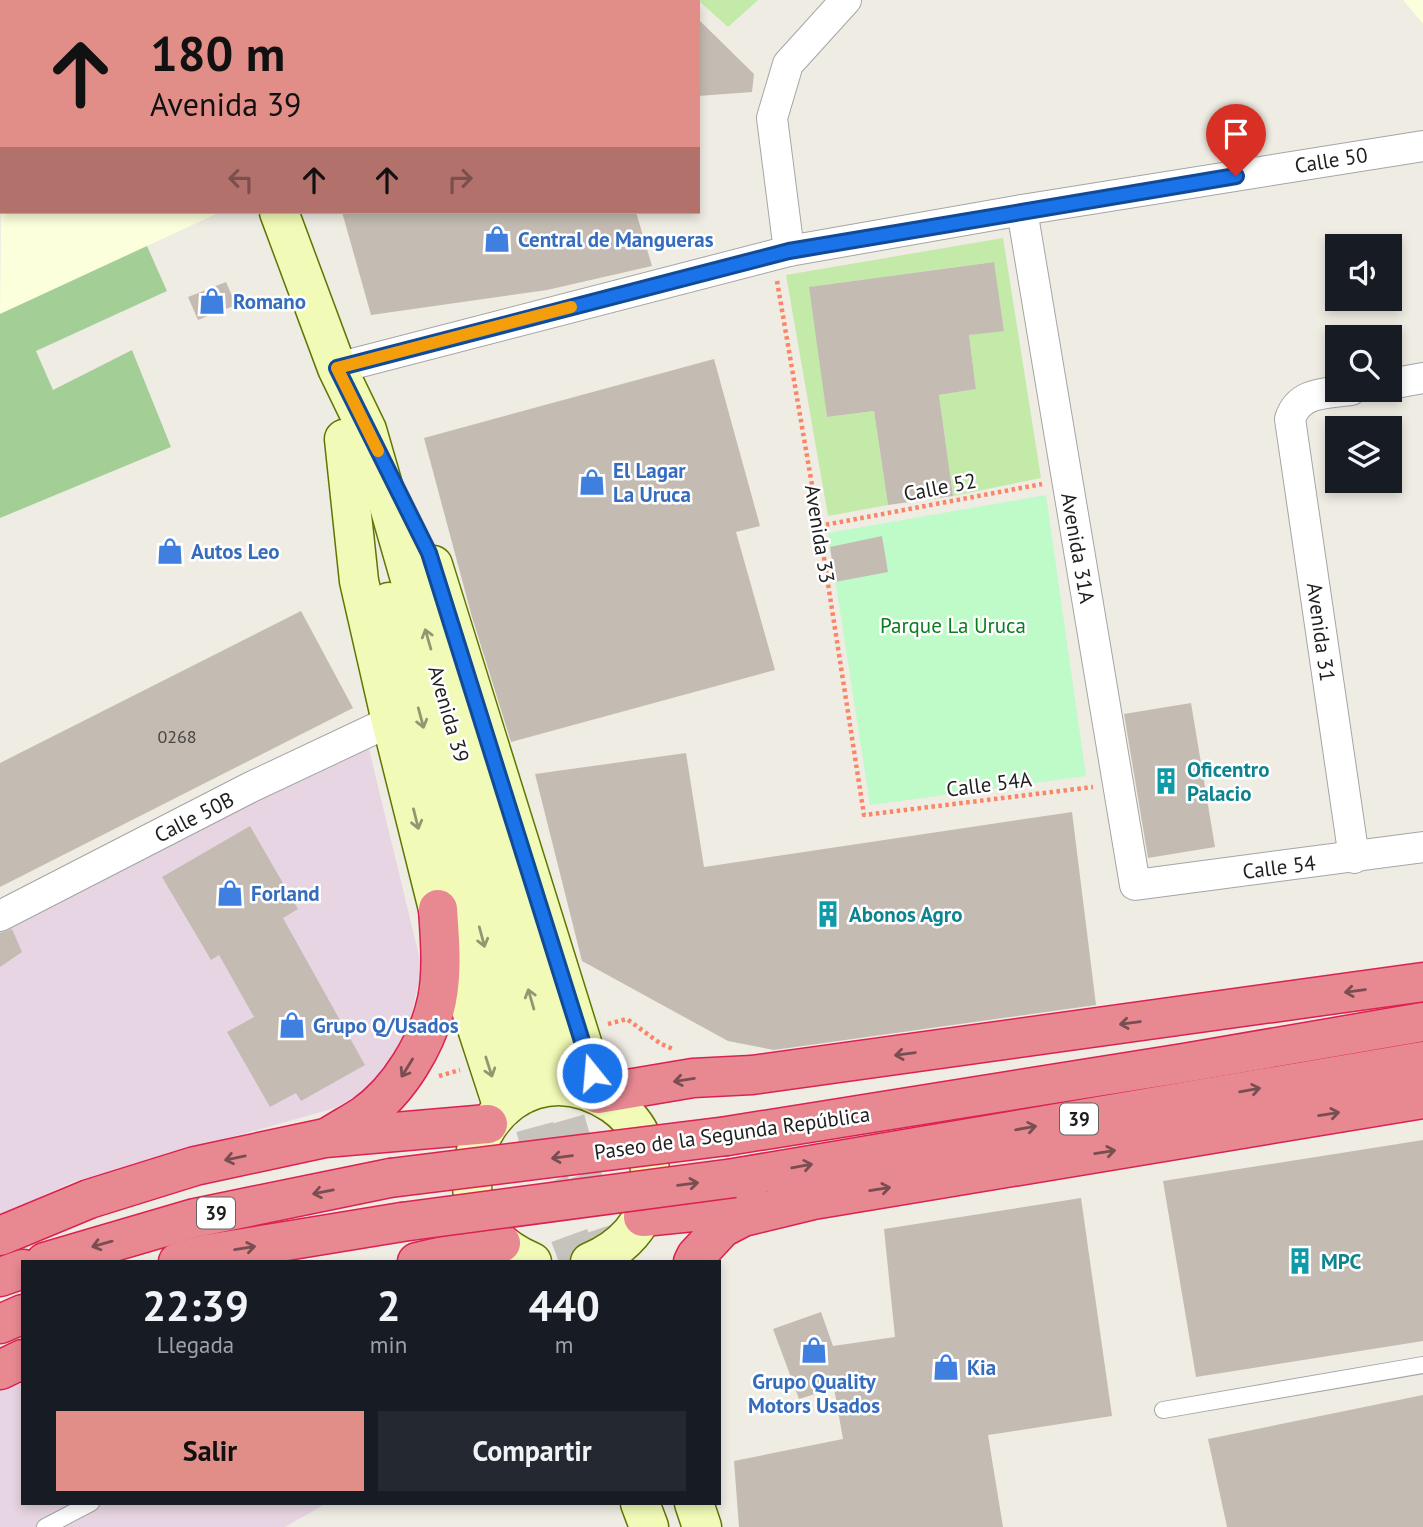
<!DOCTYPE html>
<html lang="es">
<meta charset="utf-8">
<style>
:root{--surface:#171b24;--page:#242831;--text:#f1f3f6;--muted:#9ea1a6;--accent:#e08e87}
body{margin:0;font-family:"PT Sans",sans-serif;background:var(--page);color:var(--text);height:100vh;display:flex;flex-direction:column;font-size:26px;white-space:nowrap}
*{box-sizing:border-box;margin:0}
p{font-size:23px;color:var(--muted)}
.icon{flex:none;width:38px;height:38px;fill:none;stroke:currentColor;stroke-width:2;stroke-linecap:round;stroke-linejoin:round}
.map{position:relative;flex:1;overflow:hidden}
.sheet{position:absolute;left:21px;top:1260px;width:700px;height:245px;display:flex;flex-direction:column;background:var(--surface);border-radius:0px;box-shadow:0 4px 10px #0003}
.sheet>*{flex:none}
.hud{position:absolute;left:0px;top:0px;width:700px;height:214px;box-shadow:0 4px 10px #0003;background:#e08e87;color:#111;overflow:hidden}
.controls{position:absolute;left:1325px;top:234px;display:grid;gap:14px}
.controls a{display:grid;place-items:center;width:77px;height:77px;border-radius:0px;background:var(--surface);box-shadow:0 4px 10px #0003;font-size:35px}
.pin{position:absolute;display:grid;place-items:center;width:60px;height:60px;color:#fff;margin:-72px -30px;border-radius:50% 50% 50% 0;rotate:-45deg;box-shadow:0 0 7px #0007}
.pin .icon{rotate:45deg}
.me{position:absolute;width:77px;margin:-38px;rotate:343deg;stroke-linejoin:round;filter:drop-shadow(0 0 5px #0008)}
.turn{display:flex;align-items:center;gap:24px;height:147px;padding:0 35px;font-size:32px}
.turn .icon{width:91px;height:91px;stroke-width:2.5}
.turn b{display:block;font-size:49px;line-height:60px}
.lanes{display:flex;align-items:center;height:66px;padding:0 35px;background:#0003;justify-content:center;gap:35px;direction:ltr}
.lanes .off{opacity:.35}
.eta{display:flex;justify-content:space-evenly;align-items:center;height:119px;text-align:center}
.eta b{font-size:42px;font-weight:700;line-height:49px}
.action{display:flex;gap:14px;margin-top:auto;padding:14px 35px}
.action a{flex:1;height:80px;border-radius:0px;background:var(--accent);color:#111;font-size:28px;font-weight:700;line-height:80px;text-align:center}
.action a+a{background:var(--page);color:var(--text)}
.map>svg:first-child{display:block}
.industrial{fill:#e8d5e3}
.education{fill:#fcffdc}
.grass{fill:#c3eaa8}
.forest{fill:#a3cf97}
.park{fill:#bffac9}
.building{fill:#c4bcb3}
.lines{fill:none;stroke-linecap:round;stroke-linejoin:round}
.secondary-tunnel{stroke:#c5c3bc;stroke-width:38;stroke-dasharray:38 19;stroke-linecap:butt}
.lane-casing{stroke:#a5a5a5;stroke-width:18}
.street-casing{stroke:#a5a5a5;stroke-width:32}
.secondary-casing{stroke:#607603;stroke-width:41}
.highway-casing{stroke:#dc2150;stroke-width:41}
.path{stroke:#fc8467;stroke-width:4.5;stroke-dasharray:3.5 3.5;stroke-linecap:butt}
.lane{stroke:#fff;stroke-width:16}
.street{stroke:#fff;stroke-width:30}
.secondary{stroke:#f1fab6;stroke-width:38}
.highway{stroke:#e88992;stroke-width:38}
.highway-bridge-casing{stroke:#dc2150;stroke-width:41;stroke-linecap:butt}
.highway-bridge{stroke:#e88992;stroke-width:38}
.oneway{stroke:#929772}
.oneway2{stroke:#794e52}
.route-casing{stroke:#114b97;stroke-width:18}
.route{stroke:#1a73e8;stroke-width:12}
.slow{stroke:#f59e0b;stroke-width:12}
.labels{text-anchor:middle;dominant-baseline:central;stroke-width:5;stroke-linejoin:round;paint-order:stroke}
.number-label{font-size:18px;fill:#484643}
.shield{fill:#fff;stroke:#626262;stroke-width:2}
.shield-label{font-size:19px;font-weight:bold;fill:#1e1e1e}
.street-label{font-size:21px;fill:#1e1e1e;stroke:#fff}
.shop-label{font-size:21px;font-weight:bold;fill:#366cbe;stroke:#fff;text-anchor:start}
.park-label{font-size:21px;fill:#097e1d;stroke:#fff}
.culture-label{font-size:21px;font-weight:bold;fill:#0d838f;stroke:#fff;text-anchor:start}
</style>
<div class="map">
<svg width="1423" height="1527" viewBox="0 0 1423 1527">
<rect width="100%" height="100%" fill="#efece3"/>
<g class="industrial">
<path d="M368,745l54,223 -17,75 -32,43 -38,22 -262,74 -73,33v-291z"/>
<path d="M23,1383v120h304l-42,24h-285v-137z"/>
</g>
<g class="education">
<path d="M1403,0h20v24z"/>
<path d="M2,161v51h213l1,2 -216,100z"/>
</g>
<g class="grass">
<path d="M698,0h60l-30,27z"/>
<path d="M1003,238l38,240 -88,18 -14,-101 37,-6 -7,-54 35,-5 -11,-68 -183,25 17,130 47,-6 14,94 -60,11 -42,-241z"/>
</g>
<path class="forest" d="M147,246l20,45 -131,60 17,39 79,-40 39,97 -171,71v-204z"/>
<path class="park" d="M1046,495l40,281 -216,29 -42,-272z"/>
<g class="building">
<path d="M698,19l56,55 -2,18 -54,4z"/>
<path d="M342,212h294l16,54 -105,24 -176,25z"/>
<path d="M994,262l10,69 -35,4 7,54 -37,6 14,101 -65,9 -14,-94 -47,6 -18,-130z"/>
<path d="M226,282l10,23 -38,15 -10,-23z"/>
<path d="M714,359l46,167 -24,6 39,138 -264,72 -39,-125 -48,-179z"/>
<path d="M882,536l6,36 -53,10 -5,-35z"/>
<path d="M301,611l52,97 -353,179v-124z"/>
<path d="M1191,703l24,144 -67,11 -24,-144z"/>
<path d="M686,753l18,114 368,-55 24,193 -322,45 -46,-9 -146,-80 -47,-187z"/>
<path d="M250,826l48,83 -15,9 82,147 -64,36 -5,-8 -26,14 -43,-75 27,-15 -35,-62 -8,5 -49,-83z"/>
<path d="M12,929l10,23 -22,15v-34z"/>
<path d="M1423,1140v201l-227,36 -33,-196z"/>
<path d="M1081,1198l31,218 -124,19 15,92h-264l-5,-66 109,-22 -9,-51 -35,11 -26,-70 48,-17 12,34 62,-9 -11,-108z"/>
<path d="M1423,1395v132h-196l-19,-88z"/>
</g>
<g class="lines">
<g class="secondary-tunnel">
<path d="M550,1065l31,107 31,90"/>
<path d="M520,1072l29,108 30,82"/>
</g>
<defs>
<g id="lane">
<path d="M1163,1410l260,-45"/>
<path d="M45,1527l46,-24"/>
</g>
<g id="street">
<path d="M1022,210l113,675 288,-38"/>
<path d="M789,251l-17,-133 16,-54 58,-64"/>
<path d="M337,368l452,-117 233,-41 401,-64"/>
<path d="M1390,384l33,-6"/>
<path d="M1351,390c-25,4 -52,1 -61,29l64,439"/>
<path d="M0,916l249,-128 142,-67"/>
</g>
<g id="secondary">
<path d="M195,0l1,2"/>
<path d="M279,212l58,156 30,62 183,635"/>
<path d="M344,439l15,142 32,140 47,188 65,199"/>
<path d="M433,565l165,529"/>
<path d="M389,602l131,470"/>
<path d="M532,1262c-126,-52 -33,-233 81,-158 29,20 39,50 37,83 -2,36 -28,62 -60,75"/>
<path d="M640,1503l9,24"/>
<path d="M694,1503l8,24"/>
</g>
<g id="highway">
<path d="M598,1094l95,-16 59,-3 671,-93"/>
<path d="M330,1136c11,-7 22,-13 33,-20 36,-25 65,-73 74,-116 6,-30 3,-61 1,-91"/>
<path d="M727,1136l457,-73 239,-41"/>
<path d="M734,1178l689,-117"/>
<path d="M643,1217l109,-11"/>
<path d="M0,1236l89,-37 106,-33 130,-28 163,-14"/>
<path d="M45,1262l150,-44 195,-40"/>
<path d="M178,1262l29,-8 195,-32"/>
<path d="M417,1262l84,-19"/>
<path d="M693,1262l3,-6 26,-28 21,-11 70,-17 610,-101"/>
<path d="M0,1277l23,-8"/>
<path d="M0,1324l23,-10"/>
<path d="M0,1370l23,-11"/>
</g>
</defs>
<use href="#lane" class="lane-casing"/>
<use href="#street" class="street-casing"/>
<use href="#secondary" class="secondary-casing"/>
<use href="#highway" class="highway-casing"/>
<g class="path">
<path d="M777,281l42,245 45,289 229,-28"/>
<path d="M819,526l223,-42"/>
<path d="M608,1024l19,-5 34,25 12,5"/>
<path d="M439,1076l21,-6"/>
</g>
<use href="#lane" class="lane"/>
<use href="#street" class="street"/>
<use href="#secondary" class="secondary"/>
<use href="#highway" class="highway"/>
<defs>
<g id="highway-bridge">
<path d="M390,1178l337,-42"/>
<path d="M402,1222l332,-44"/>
</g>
</defs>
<use href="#highway-bridge" class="highway-bridge-casing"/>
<use href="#highway-bridge" class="highway-bridge"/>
</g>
<defs><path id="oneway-shaft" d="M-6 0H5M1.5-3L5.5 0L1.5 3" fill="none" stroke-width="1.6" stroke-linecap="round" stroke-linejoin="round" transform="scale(1.75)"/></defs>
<g class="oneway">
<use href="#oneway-shaft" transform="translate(428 639) rotate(-106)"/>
<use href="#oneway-shaft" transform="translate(421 718) rotate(75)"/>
<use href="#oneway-shaft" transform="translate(416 819) rotate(76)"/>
<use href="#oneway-shaft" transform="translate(482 937) rotate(75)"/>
<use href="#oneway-shaft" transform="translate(531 999) rotate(-106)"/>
<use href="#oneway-shaft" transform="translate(489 1067) rotate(72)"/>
</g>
<g class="oneway2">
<use href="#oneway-shaft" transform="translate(1355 991) rotate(172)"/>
<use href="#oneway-shaft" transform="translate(1130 1023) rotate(172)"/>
<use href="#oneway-shaft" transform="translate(905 1054) rotate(172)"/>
<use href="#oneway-shaft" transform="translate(407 1068) rotate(122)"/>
<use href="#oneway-shaft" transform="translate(684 1080) rotate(171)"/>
<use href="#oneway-shaft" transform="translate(1250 1090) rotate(-10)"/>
<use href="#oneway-shaft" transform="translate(1329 1114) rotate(-9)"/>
<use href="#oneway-shaft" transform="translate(1026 1128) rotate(-10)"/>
<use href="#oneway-shaft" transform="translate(1105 1152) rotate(-9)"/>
<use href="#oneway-shaft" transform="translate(562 1157) rotate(173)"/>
<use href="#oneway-shaft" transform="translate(235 1158) rotate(168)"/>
<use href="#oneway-shaft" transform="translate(802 1166) rotate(-10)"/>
<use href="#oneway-shaft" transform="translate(688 1184) rotate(-8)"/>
<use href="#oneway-shaft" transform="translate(880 1189) rotate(-9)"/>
<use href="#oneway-shaft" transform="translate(323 1192) rotate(169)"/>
<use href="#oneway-shaft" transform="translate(102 1244) rotate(164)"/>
<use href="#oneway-shaft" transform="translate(245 1248) rotate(-9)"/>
</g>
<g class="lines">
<defs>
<path id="route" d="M592,1073l-163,-520 -92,-185 452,-117 447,-75"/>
</defs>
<use href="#route" class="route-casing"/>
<use href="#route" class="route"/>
<path class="slow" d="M378,451l-41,-83 234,-61"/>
</g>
<defs>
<symbol id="shop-bare" viewBox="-9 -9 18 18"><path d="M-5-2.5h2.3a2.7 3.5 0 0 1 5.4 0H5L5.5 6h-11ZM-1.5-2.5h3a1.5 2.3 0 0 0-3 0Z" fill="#3f7fe0" stroke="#fff" stroke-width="2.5" paint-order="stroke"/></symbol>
<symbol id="building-bare" viewBox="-9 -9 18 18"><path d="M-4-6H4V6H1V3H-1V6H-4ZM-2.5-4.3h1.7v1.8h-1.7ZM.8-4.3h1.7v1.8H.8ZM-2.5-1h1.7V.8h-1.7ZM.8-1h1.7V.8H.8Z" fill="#0f9aa8" stroke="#fff" stroke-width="2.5" paint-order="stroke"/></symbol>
</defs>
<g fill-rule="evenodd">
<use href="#shop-bare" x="478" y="220" width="38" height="38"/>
<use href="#shop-bare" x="193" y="282" width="38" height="38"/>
<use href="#shop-bare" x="573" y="463" width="38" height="38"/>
<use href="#shop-bare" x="151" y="532" width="38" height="38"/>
<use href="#building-bare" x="1147" y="762" width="38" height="38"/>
<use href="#shop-bare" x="211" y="874" width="38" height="38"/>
<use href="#building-bare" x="809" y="895" width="38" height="38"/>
<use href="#shop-bare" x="273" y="1006" width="38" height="38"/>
<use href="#building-bare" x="1281" y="1242" width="38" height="38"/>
<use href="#shop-bare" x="795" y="1331" width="38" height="38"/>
<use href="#shop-bare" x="927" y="1348" width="38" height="38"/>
</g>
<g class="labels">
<g class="number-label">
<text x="177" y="736">0268</text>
</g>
<g class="shield">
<rect x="1060" y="1103.5" width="38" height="31" rx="5"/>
<rect x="197" y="1197.5" width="38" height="31" rx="5"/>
</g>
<g class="shield-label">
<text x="1079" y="1119">39</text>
<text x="216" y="1213">39</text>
</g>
<g class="street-label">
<text transform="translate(1331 160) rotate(-9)">Calle 50</text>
<text transform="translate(940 487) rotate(-11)">Calle 52</text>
<text transform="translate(820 534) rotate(81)">Avenida 33</text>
<text transform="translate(1078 548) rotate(80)">Avenida 31A</text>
<text transform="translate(1321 632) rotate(82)">Avenida 31</text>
<text transform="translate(449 714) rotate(74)">Avenida 39</text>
<text transform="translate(989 784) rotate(-7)">Calle 54A</text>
<text transform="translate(194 817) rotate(-27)">Calle 50B</text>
<text transform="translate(1279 867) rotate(-7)">Calle 54</text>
<text transform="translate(732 1133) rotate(-8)">Paseo de la Segunda República</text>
</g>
<g class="shop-label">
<text x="518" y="239">Central de Mangueras</text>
<text x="233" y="301">Romano</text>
<text x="613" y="470">El Lagar<tspan x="613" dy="24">La Uruca</tspan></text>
<text x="191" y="551">Autos Leo</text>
<text x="251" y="893">Forland</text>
<text x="313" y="1025">Grupo Q/Usados</text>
<text x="967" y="1367">Kia</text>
<text x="814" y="1381" text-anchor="middle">Grupo Quality<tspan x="814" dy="24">Motors Usados</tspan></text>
</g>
<g class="park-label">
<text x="953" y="625">Parque La Uruca</text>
</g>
<g class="culture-label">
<text x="1187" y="769">Oficentro<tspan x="1187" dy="24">Palacio</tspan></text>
<text x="849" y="914">Abonos Agro</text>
<text x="1321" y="1261">MPC</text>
</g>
</g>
</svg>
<div class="controls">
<a><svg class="icon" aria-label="sound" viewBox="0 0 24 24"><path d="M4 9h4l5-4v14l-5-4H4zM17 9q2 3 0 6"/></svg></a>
<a><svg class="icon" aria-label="search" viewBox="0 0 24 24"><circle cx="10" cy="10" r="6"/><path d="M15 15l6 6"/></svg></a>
<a><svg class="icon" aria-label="layers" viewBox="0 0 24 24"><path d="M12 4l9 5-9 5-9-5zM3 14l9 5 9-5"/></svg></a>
</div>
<div class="pin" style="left:1236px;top:176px;background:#d93025"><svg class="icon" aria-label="arrive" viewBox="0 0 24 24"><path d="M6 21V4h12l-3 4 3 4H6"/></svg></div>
<svg class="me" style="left:592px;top:1073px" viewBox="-20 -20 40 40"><circle r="17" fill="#1a73e8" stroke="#fff" stroke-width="3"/><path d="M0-11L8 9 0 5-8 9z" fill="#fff"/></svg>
<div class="hud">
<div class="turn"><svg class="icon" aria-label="ahead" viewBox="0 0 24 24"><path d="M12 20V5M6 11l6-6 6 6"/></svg><div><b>180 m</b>Avenida 39</div></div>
<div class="lanes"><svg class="icon off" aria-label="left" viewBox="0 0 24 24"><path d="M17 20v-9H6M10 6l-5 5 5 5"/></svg><svg class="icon" aria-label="ahead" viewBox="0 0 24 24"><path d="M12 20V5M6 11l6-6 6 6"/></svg><svg class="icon" aria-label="ahead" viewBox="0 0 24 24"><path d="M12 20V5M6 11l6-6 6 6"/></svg><svg class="icon off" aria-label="right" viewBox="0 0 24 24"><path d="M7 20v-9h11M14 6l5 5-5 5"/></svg></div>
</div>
<section class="sheet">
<div class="eta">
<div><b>22:39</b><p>Llegada</p></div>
<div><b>2</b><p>min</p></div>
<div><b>440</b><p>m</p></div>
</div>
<div class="action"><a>Salir</a><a>Compartir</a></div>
</section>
</div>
